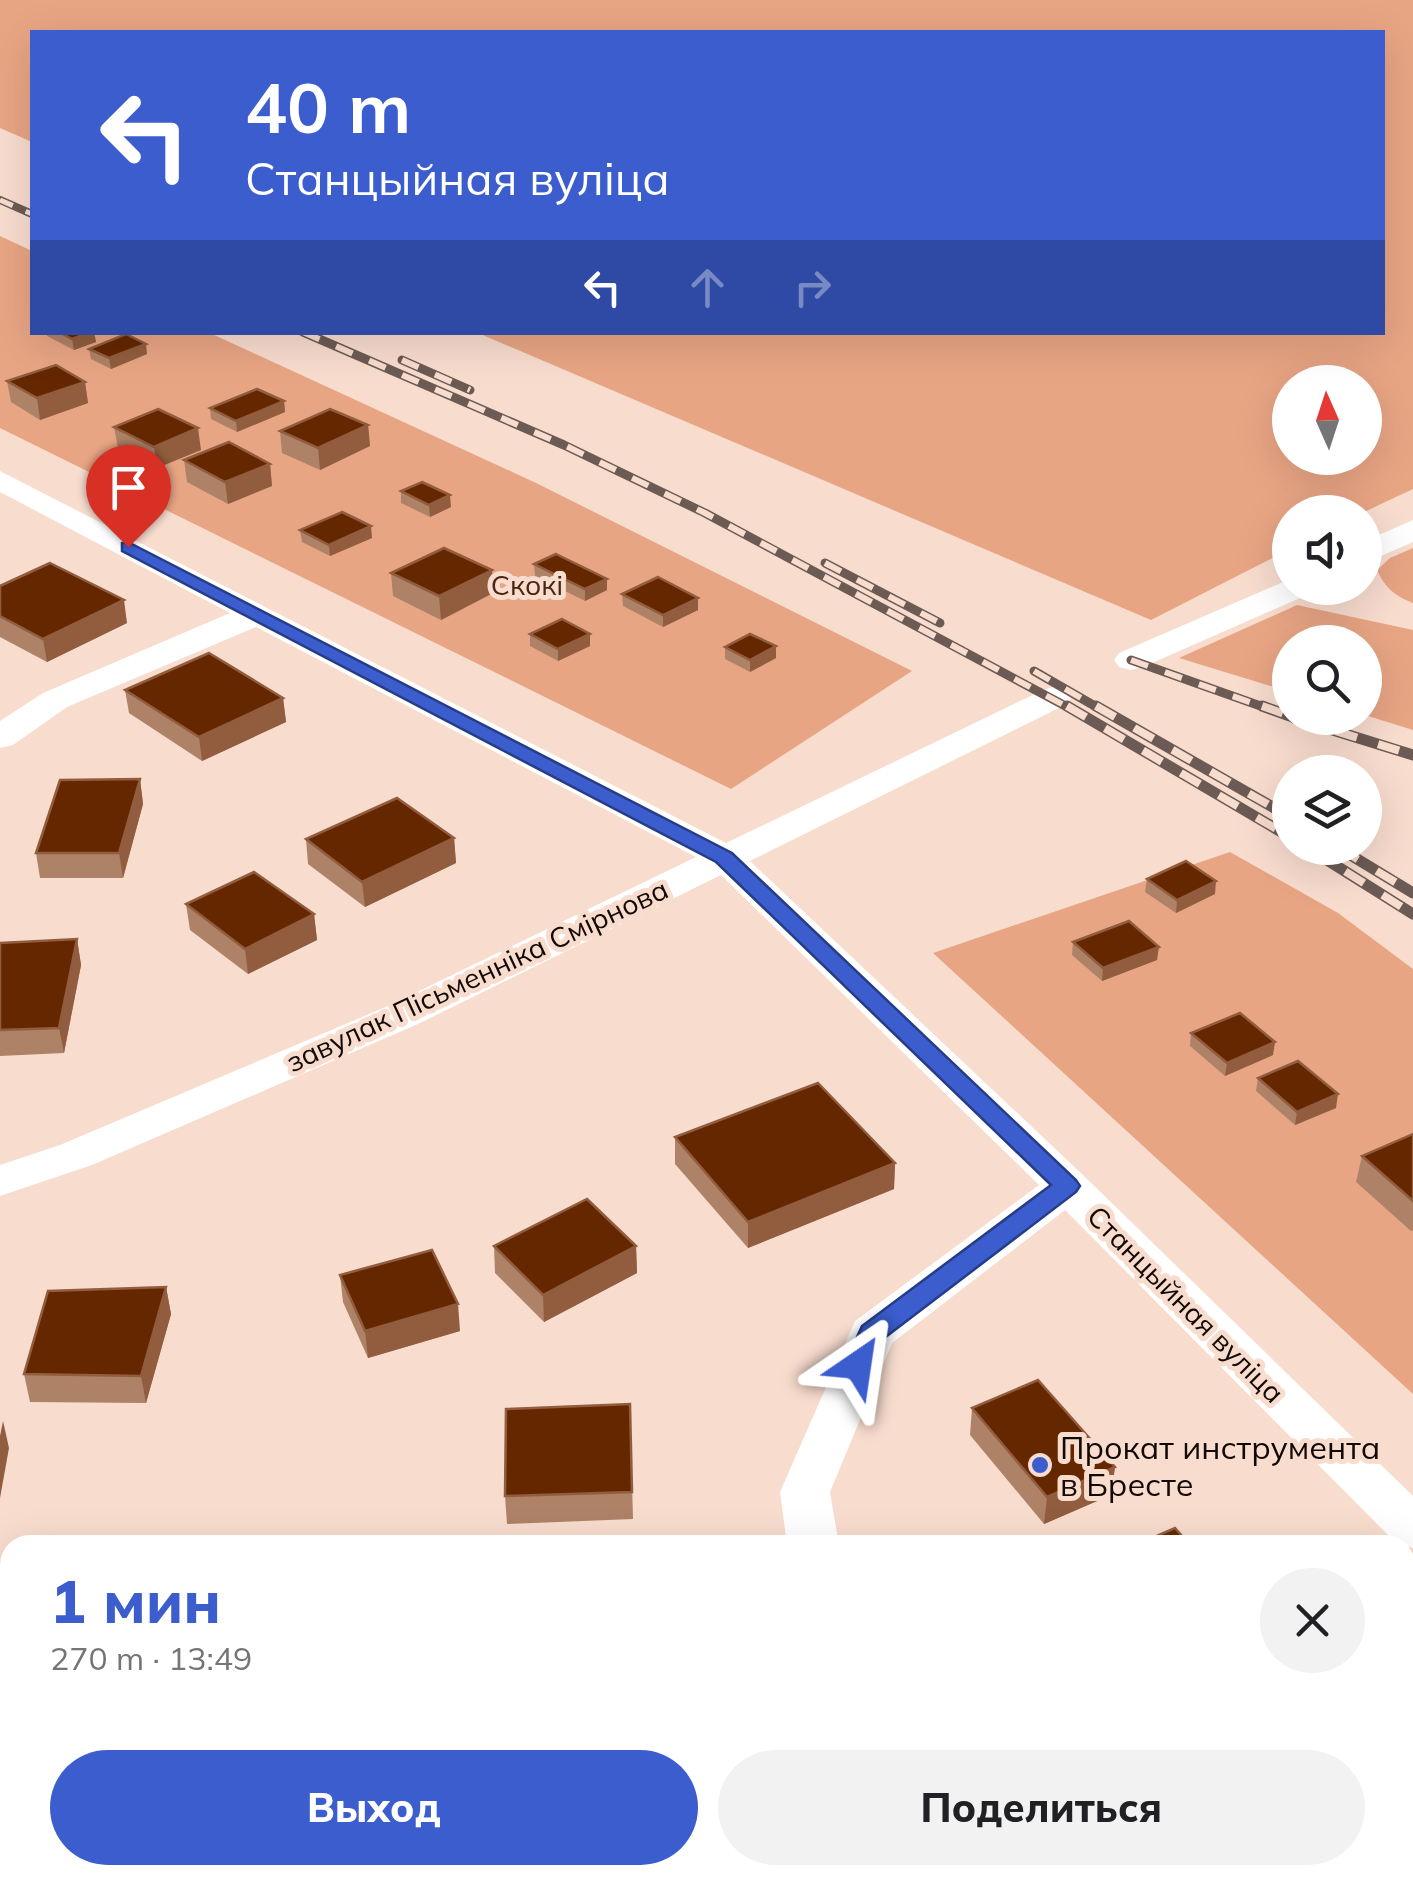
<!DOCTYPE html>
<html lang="ru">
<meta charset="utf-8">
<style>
:root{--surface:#fff;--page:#f2f2f2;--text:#202124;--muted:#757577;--accent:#3b5dce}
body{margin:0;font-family:Mulish,sans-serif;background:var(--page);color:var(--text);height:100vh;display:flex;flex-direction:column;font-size:38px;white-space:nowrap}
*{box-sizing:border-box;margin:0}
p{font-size:32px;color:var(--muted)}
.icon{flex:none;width:55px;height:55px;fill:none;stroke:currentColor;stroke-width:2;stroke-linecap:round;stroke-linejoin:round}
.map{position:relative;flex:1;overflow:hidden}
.sheet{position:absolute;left:0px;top:1535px;width:1415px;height:350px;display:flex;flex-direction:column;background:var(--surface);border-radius:30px 30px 0 0;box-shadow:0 10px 40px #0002}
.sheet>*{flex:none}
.hud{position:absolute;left:30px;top:30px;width:1355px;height:305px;border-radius:0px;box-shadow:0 10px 40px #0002;background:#3b5dce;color:#fff;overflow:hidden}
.needle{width:65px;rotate:357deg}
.controls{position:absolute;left:1272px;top:365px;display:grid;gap:20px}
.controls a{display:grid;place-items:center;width:110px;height:110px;border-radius:50%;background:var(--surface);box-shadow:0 10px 40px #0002;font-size:50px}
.pin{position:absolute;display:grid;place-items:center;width:85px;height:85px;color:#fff;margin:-102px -42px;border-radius:50% 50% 50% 0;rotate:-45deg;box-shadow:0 0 10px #0007}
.pin .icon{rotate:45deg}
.me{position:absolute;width:110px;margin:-55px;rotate:32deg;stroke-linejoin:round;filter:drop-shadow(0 0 8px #0008)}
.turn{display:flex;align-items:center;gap:35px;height:210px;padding:0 50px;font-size:45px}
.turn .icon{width:130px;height:130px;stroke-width:2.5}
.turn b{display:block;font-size:70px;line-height:85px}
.lanes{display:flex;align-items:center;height:95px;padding:0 50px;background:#0003;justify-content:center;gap:50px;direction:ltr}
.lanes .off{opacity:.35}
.round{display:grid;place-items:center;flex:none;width:105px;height:105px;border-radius:52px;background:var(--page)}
.head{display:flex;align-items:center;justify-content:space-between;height:170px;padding:0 50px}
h1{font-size:60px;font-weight:800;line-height:75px;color:var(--accent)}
.cta{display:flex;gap:20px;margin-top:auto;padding:20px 50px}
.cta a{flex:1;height:115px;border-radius:60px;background:var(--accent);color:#fff;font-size:40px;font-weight:800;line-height:115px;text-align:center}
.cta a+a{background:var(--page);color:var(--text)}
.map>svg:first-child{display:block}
.green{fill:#e8a584;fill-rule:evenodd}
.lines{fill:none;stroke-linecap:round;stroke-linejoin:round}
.street{fill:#fff;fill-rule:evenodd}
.rail-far2-casing{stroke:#6c5b54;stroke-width:8}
.rail-far1-casing{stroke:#6c5b54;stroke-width:9}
.rail-casing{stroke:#6c5b54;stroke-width:11}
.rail-far2{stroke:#f8dcce;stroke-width:5;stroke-dasharray:14;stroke-linecap:butt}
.rail-far1{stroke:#f8dcce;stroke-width:6;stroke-dasharray:18;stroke-linecap:butt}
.rail{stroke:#f8dcce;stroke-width:8;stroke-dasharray:22;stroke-linecap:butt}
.wall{fill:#ae8267}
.shaded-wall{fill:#915d3e}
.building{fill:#652700;stroke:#915d3e;stroke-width:2.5}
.route{fill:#3b5dce;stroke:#263c86;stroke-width:2.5}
.poi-dot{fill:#3b5dce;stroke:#f8dcce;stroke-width:4}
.labels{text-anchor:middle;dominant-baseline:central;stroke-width:10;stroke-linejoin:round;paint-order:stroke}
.park-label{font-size:28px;fill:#492512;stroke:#f8dcce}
.street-label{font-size:28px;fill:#120905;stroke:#f8dcce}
.near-poi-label{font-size:32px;fill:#120905;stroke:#f8dcce;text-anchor:start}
</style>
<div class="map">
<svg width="1413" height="1885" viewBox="0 0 1413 1885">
<rect width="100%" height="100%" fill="#f8dcce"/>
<g class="green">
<path d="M0,0h1413v489l-49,23h-74v37l-139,71 -673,-287 904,-1v-300h-1350v110l-32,-14zM1365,382v76h-75v-76z"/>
<path d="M0,236l32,15v81l178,1 324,149 378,189 -181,118 -731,-361z"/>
<path d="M1413,548v55c-18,-7 -28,-15 -36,-33l13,-12z"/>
<path d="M1297,605l116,25v100l-48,-15v-73h-75v50l-111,-34z"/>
<path d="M1230,852l108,61 75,56v425l-480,-441z"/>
</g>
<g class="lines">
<g class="street">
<path d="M0,471l726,372 315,-152 12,-4 12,4 6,7 -6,7 -315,156 333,314 330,321v52l-18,-6 -330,-332 -173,133 -62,149 9,53h-52l-7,-53 75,-171 184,-136 -318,-310 -303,149 -326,141 -92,31v-31l60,-20 328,-139 308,-149 -440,-230 -189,80 -54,38 -13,3v-27l43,-28 187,-80 -230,-121z"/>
<path d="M1413,520v22l-48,21v-22z"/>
<path d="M1290,579v9h21l-4,7 -164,72 -12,3 -12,-3 -5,-7 5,-7z"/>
<path d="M832,1875h58l2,10h-58z"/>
</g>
<defs>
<path id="rail-far2" d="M0,200l32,14"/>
<g id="rail-far1">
<path d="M303,332l261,113 141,68 366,196"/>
<path d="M402,360l68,30"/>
<path d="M825,563l115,60"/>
<path d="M1131,660l138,49"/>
<path d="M1034,671l66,38"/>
</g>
<g id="rail">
<path d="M1067,706l223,131"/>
<path d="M1096,706l194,111"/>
<path d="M1262,706l28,10"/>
<path d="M1294,718l119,37"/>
<path d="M1308,848l105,66"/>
<path d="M1339,848l74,45"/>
</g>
</defs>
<use href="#rail-far2" class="rail-far2-casing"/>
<use href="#rail-far1" class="rail-far1-casing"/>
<use href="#rail" class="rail-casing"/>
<use href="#rail-far2" class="rail-far2"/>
<use href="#rail-far1" class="rail-far1"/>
<use href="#rail" class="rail"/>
</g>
<g class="wall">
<path d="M47,332h47l2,10 -22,8 -27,-14z"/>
<path d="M89,349l58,5 -36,15 -20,-10z"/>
<path d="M7,381l78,1 3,21 -48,17 -29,-18z"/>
<path d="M284,401l1,11 -48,20 -26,-13 -1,-11z"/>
<path d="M368,425l2,21 -50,24 -38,-17 -2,-22z"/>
<path d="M114,427l87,23 -44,18 -39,-20z"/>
<path d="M184,460l86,4 2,22 -44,18 -41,-22z"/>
<path d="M401,491l50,16 -21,10 -29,-14z"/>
<path d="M300,530l72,8 -42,18 -28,-14z"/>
<path d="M534,564l73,15v11l-22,11 -50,-25z"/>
<path d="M492,570l1,23 -52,27 -48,-24 -2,-23z"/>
<path d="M0,586l127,37 -80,39 -47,-25z"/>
<path d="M622,594l76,16 -35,17 -40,-21z"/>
<path d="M530,634l60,12 -32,15 -28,-15z"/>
<path d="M776,646v12l-26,14 -25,-13v-12z"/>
<path d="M125,690l158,8 3,24 -84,39 -73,-48z"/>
<path d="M140,779l3,25 -20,74h-83l-4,-25z"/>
<path d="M454,838l2,25 -91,44 -57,-43 -2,-25z"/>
<path d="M1147,879l68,15 -39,19 -31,-21z"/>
<path d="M186,904l128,10 3,26 -69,34 -58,-44z"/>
<path d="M77,939l4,26 -17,88 -64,3v-113z"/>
<path d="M1073,942l84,18 -55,21 -30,-26z"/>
<path d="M1191,1033l82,22 -48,21 -35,-30z"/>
<path d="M1258,1078l78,30 -41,17 -39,-34z"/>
<path d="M1413,1134v96l-2,1 -55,-49 6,-26z"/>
<path d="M675,1137l220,26 -1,26 -146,59 -73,-84z"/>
<path d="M494,1246h142l1,27 -93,49 -49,-49z"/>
<path d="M340,1275l120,56 -92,27 -25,-56z"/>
<path d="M166,1287l5,27 -25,89 -116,-1 -6,-28z"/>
<path d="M630,1404l3,115 -126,5 -2,-28z"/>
<path d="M972,1408l143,59 -4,28 -67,29 -74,-89z"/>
<path d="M10,1715v160h7l-17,2v-161z"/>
<path d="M1353,1875h52l8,10h-62z"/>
</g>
<g class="shaded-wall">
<path d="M91,332h3l2,10 -22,8 -2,-11z"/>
<path d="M146,344l1,10 -36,15 -2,-11z"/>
<path d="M85,382l3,21 -48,17 -3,-22z"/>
<path d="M284,401l1,11 -48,20 -1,-11z"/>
<path d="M368,425l2,21 -50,24 -2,-22z"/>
<path d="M198,428l3,22 -44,18 -3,-21z"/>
<path d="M270,464l2,22 -44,18 -3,-22z"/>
<path d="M450,495l1,12 -21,10 -1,-12z"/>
<path d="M371,526l1,12 -42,18 -1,-11z"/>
<path d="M492,570l1,23 -52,27 -2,-24z"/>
<path d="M607,579v11l-22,11v-12z"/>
<path d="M698,598v12l-35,17v-12z"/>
<path d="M124,600l3,23 -80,39 -4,-23z"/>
<path d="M590,634v12l-32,15v-12z"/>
<path d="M776,646v12l-26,14v-12z"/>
<path d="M283,698l3,24 -84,39 -3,-24z"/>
<path d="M140,779l3,25 -20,74 -4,-25z"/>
<path d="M454,838l2,25 -91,44 -3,-25z"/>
<path d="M1216,881l-1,13 -39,19 1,-13z"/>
<path d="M314,914l3,26 -69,34 -3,-25z"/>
<path d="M77,939l4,26 -17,88 -5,-25z"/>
<path d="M1159,947l-2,13 -55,21 1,-13z"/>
<path d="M1275,1042l-2,13 -48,21 2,-13z"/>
<path d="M1338,1094l-2,14 -41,17 2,-13z"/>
<path d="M895,1163l-1,26 -146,59v-26z"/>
<path d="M636,1246l1,27 -93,49 -1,-27z"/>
<path d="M166,1287l5,27 -25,89 -5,-27z"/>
<path d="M458,1304l2,27 -92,27 -3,-27z"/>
<path d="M3,1421l6,27 -9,50v-62z"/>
<path d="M1115,1467l-4,28 -67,29 3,-27z"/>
</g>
<g class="building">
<path d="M59,332h32l-19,7z"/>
<path d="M126,334l20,10 -37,14 -20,-9z"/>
<path d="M56,365l29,17 -48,16 -30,-17z"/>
<path d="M257,389l27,12 -48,20 -26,-13z"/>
<path d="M158,409l40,19 -44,19 -40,-20z"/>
<path d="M330,409l38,16 -50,23 -38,-17z"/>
<path d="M229,442l41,22 -45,18 -41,-22z"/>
<path d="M422,482l28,13 -21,10 -28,-14z"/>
<path d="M342,512l29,14 -42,19 -29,-15z"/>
<path d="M444,548l48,22 -53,26 -48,-23z"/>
<path d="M556,554l51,25 -22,10 -51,-25z"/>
<path d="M50,563l74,37 -81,39 -43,-23v-30z"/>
<path d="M658,577l40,21 -35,17 -41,-21z"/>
<path d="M562,619l28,15 -32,15 -28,-15z"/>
<path d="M750,634l26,12 -26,14 -25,-13z"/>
<path d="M209,653l74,45 -84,39 -74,-47z"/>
<path d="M140,779l-21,74h-83l24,-73z"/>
<path d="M397,798l57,40 -92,44 -56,-43z"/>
<path d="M1186,861l30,20 -39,19 -30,-21z"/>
<path d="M254,872l60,42 -69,35 -59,-45z"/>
<path d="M1129,921l30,26 -56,21 -30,-26z"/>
<path d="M77,939l-18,89 -59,2v-87z"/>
<path d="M1240,1013l35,29 -48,21 -36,-30z"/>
<path d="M1298,1061l40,33 -41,18 -39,-34z"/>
<path d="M818,1083l77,80 -147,59 -73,-85z"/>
<path d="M1413,1134v67l-51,-45z"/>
<path d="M587,1199l49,47 -93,49 -49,-49z"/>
<path d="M432,1250l26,54 -93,27 -25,-56z"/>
<path d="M166,1287l-25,89 -117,-2 24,-83z"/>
<path d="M1038,1380l77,87 -68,30 -75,-89z"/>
<path d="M630,1404l2,88 -127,4 1,-87z"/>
<path d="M1175,1528l15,17h-54z"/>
<path d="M10,1715v130l-1,4h-9v-133z"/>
<path d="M1413,1831v54h-40l-9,-10h41v-39z"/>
<path d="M570,1875h133l1,10h-161v-7z"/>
</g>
<path class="route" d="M128,542l604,311 344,327 4,6 -4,6 -193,147 -15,33h-19l-5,-7 18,-39 189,-141 -335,-323 -594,-311v-8z"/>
<circle class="poi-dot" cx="1040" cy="1465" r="10"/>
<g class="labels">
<g class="park-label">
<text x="527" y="584">Скокі</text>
</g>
<g class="street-label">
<text transform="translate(477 975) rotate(-25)">завулак Пісьменніка Смірнова</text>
<text transform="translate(1186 1304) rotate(45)">Станцыйная вуліца</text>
</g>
<g class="near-poi-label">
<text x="1060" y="1447">Прокат инструмента<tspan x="1060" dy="37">в Бресте</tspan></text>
</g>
</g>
</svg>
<div class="controls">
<a><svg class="needle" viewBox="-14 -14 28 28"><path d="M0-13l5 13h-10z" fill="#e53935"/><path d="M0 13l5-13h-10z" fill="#757577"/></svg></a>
<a><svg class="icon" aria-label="sound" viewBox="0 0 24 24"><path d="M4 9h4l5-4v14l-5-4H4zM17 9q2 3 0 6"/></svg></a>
<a><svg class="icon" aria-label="search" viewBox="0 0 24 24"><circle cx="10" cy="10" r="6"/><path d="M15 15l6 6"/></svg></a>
<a><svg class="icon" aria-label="layers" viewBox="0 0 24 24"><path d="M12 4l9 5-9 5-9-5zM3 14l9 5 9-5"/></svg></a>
</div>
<div class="pin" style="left:128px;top:547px;background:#d93025"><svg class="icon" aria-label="arrive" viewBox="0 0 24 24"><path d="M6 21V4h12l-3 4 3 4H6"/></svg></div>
<svg class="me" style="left:858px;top:1365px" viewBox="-20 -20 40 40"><path d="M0-17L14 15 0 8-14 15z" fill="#3b5dce" stroke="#fff" stroke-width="4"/></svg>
<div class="hud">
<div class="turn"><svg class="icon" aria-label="left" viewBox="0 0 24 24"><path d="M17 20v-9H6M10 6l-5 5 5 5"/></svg><div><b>40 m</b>Станцыйная вуліца</div></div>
<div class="lanes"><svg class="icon" aria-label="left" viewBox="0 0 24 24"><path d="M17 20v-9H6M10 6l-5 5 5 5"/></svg><svg class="icon off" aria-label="ahead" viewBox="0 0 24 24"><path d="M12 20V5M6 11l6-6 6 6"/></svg><svg class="icon off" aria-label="right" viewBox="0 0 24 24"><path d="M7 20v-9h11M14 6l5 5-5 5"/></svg></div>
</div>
<section class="sheet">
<div class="head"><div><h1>1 мин</h1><p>270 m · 13:49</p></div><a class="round"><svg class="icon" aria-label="close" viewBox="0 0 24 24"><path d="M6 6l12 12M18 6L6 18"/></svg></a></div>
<div class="cta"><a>Выход</a><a>Поделиться</a></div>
</section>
</div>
